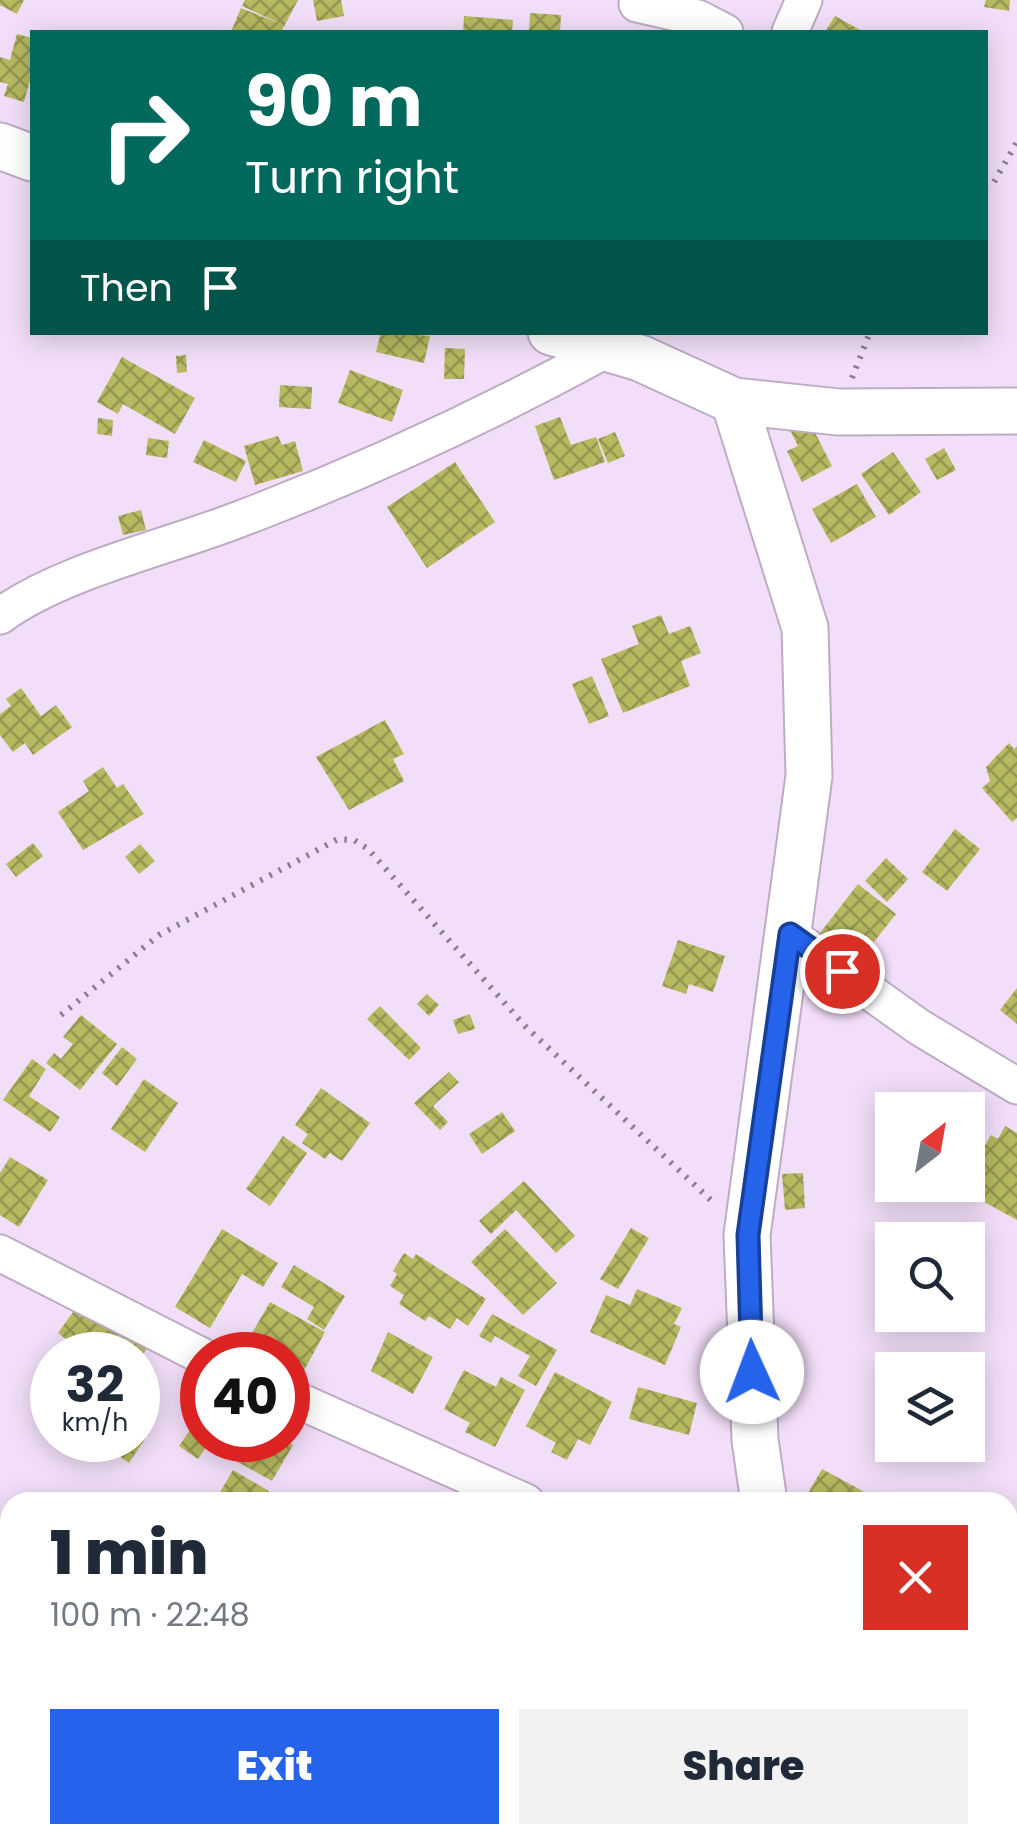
<!DOCTYPE html>
<meta charset="utf-8">
<style>
:root{--surface:#fff;--page:#f2f2f3;--text:#1f2937;--muted:#747a83;--accent:#2563eb}
body{margin:0;font-family:Poppins,sans-serif;background:var(--page);color:var(--text);height:100vh;display:flex;flex-direction:column;font-size:38px;white-space:nowrap}
*{box-sizing:border-box;margin:0}
p{font-size:32px;color:var(--muted)}
.icon{flex:none;width:55px;height:55px;fill:none;stroke:currentColor;stroke-width:2;stroke-linecap:round;stroke-linejoin:round}
.map{position:relative;flex:1;overflow:hidden}
.details{position:absolute;left:0px;top:1492px;width:1018px;height:352px;display:flex;flex-direction:column;background:var(--surface);border-radius:30px 30px 0 0;box-shadow:0 5px 25px #0003}
.details>*{flex:none}
.hud{position:absolute;left:30px;top:30px;width:958px;height:305px;border-radius:0px;box-shadow:0 5px 25px #0003;background:#00695c;color:#fff;overflow:hidden}
.needle{width:65px;rotate:31deg}
.fabs{position:absolute;left:875px;top:1092px;display:grid;gap:20px}
.fabs a{display:grid;place-items:center;width:110px;height:110px;border-radius:0px;background:var(--surface);box-shadow:0 5px 25px #0003;font-size:50px}
.speed{position:absolute;left:30px;top:1332px;display:flex;gap:20px;font-size:50px;font-weight:700;text-align:center}
.speed>*{display:grid;place-content:center;width:130px;height:130px;border-radius:50%;background:var(--surface);box-shadow:0 5px 25px #0003;line-height:1}
.speed small{font-size:25px;font-weight:400}
.speed .limit{border:15px solid #d22;background:#fff;color:#111}
.pin{position:absolute;display:grid;place-items:center;width:85px;height:85px;color:#fff;margin:-42px;border:5px solid #fff;border-radius:50%;box-shadow:0 2px 10px #0007}
.me{position:absolute;width:110px;margin:-55px;rotate:358deg;stroke-linejoin:round;filter:drop-shadow(0 0 8px #0008)}
.turn{display:flex;align-items:center;gap:35px;height:210px;padding:0 50px;font-size:45px}
.turn .icon{width:130px;height:130px;stroke-width:2.5}
.turn b{display:block;font-size:70px;line-height:85px}
.then{display:flex;align-items:center;height:95px;padding:0 50px;background:#0003;gap:20px;font-size:38px}
.round{display:grid;place-items:center;flex:none;width:105px;height:105px;border-radius:0px;background:var(--page)}
.headline{display:flex;align-items:center;justify-content:space-between;height:170px;padding:0 50px}
h1{font-size:60px;font-weight:800;line-height:75px}
.action{display:flex;gap:20px;margin-top:auto;padding:20px 50px}
.action a{flex:1;height:115px;border-radius:0px;background:var(--accent);color:#fff;font-size:40px;font-weight:800;line-height:115px;text-align:center}
.action a+a{background:var(--page);color:var(--text)}
.map>svg:first-child{display:block}
.building{fill:url(#building-cross-hatch)}
.lines{fill:none;stroke-linecap:round;stroke-linejoin:round}
.minor-casing{stroke:#beacc4;stroke-width:39}
.tertiary-casing{stroke:#beacc4;stroke-width:49}
.path{stroke:#897c8d;stroke-width:6;stroke-dasharray:2.5 8;stroke-linecap:butt}
.minor{stroke:#fff;stroke-width:35}
.tertiary{stroke:#fff;stroke-width:45}
.route-casing{stroke:#184099;stroke-width:25}
.route{stroke:#2563eb;stroke-width:18}
</style>
<div class="map">
<svg width="1017" height="1843" viewBox="0 0 1017 1843">
<defs>
<pattern id="building-cross-hatch" width="8" height="8" patternUnits="userSpaceOnUse" patternTransform="scale(2.5)"><rect width="8" height="8" fill="#b7b960"/><path d="M0 0l8 8M0 8l8-8" fill="none" stroke="#959750"/></pattern>
</defs>
<rect width="100%" height="100%" fill="#f2def8"/>
<g class="building">
<path d="M0,0h24l-7,14 -17,-9z"/>
<path d="M245,0h53l-17,32h-50l10,-24 40,16 -39,-18z"/>
<path d="M313,0h28l3,16 -27,5z"/>
<path d="M986,0h24l-1,11 -25,-4z"/>
<path d="M530,13l31,2 -1,17h-31z"/>
<path d="M464,16l49,4 -1,12h-49z"/>
<path d="M835,16l29,16h-39z"/>
<path d="M17,34l15,4v35l-8,29 -20,-6 4,-12 -8,-2v-25l10,3z"/>
<path d="M381,332l49,4 -6,27 -48,-11z"/>
<path d="M445,348l20,1 -1,30h-20z"/>
<path d="M186,355l1,17 -10,1 -1,-17z"/>
<path d="M122,357l73,41 -20,36 -52,-30 -5,10 -21,-12z"/>
<path d="M350,370l53,20 -11,32 -54,-19z"/>
<path d="M280,385l32,2 -1,22 -32,-2z"/>
<path d="M560,417l11,28 25,-8 9,25 -51,18 -19,-54z"/>
<path d="M98,418l15,2 -1,16 -15,-2z"/>
<path d="M808,419l24,47 -30,16 -15,-31 11,-5 -9,-18z"/>
<path d="M615,432l10,24 -17,7 -10,-24z"/>
<path d="M278,436l4,9 13,-4 8,30 -48,14 -11,-39z"/>
<path d="M148,438l21,3 -2,17 -21,-3z"/>
<path d="M204,440l42,21 -10,21 -43,-20z"/>
<path d="M944,448l12,22 -19,10 -12,-21z"/>
<path d="M893,452l28,40 -32,23 -28,-41z"/>
<path d="M455,462l40,60 -68,46 -40,-61z"/>
<path d="M857,484l19,33 -45,26 -19,-34z"/>
<path d="M141,510l5,20 -23,5 -5,-19z"/>
<path d="M661,615l8,19 21,-8 11,27 -20,8 9,25 -67,27 -22,-54 38,-15 -7,-18z"/>
<path d="M592,676l17,40 -20,8 -17,-40z"/>
<path d="M21,688l20,28 15,-11 16,22 -39,28 -8,-12 -12,9 -13,-17v-21l11,-8 -5,-7z"/>
<path d="M385,720l19,34 -11,5 11,22 -55,29 -33,-53z"/>
<path d="M1009,743l5,6 3,-3v72l-5,4 -30,-34 8,-7 -4,-14z"/>
<path d="M103,767l14,21 6,-4 21,30 -61,36 -25,-38 31,-21 -6,-10z"/>
<path d="M955,829l25,20 -33,42 -25,-19z"/>
<path d="M33,843l10,13 -27,21 -10,-13z"/>
<path d="M140,844l15,17 -16,13 -14,-17z"/>
<path d="M886,858l22,21 -21,23 -22,-21z"/>
<path d="M858,884l38,30 -41,52 -38,-29z"/>
<path d="M678,940l47,16 -12,36 -24,-8 -3,10 -24,-8z"/>
<path d="M1017,988v36l-17,-14z"/>
<path d="M427,994l12,11 -10,11 -12,-12z"/>
<path d="M380,1006l41,42 -12,12 -42,-41z"/>
<path d="M470,1014l5,15 -17,5 -5,-14z"/>
<path d="M81,1015l36,29 -37,46 -34,-27 8,-10 7,6 12,-15 -10,-7z"/>
<path d="M122,1047l15,12 -20,27 -15,-13z"/>
<path d="M32,1059l14,10 -17,27 31,21 -10,15 -47,-32z"/>
<path d="M449,1072l10,10 -26,24 15,16 -8,8 -26,-27z"/>
<path d="M144,1079l34,24 -33,49 -34,-23z"/>
<path d="M321,1088l49,35 -28,38 -12,-8 -5,6 -23,-16 6,-9 -13,-9z"/>
<path d="M502,1112l13,19 -33,23 -13,-20z"/>
<path d="M1005,1126l12,7v87l-42,-23 4,-7 -11,-7v-31l5,-9 10,6 8,-14 7,4z"/>
<path d="M283,1136l24,17 -37,53 -24,-17z"/>
<path d="M10,1157l38,23 -29,47 -19,-12v-42z"/>
<path d="M803,1173l2,35 -20,2 -3,-36z"/>
<path d="M524,1181l51,55 -19,17 -40,-43 -25,24 -12,-13z"/>
<path d="M631,1228l18,10 -31,51 -18,-10z"/>
<path d="M222,1229l56,34 -15,24 -21,-13 -32,54 -35,-21z"/>
<path d="M505,1229l52,54 -34,32 -52,-53z"/>
<path d="M404,1253l9,6 3,-5 70,45 -18,27 -11,-8 -7,11 -21,-13 -4,5 -26,-17 5,-9 -14,-9 7,-12 -4,-3z"/>
<path d="M294,1265l51,31 -21,34 -17,-11 7,-12 -33,-20z"/>
<path d="M637,1289l45,19 -8,16 7,3 -16,38 -75,-33 16,-37 24,10z"/>
<path d="M83,1298l66,48 -11,15v-6h-11l-34,-24 -13,19 -22,-17z"/>
<path d="M270,1302l55,30 -25,46 -12,-7v-16h-29l-15,-8z"/>
<path d="M492,1314l65,36 -21,36 -18,-10 12,-20 -35,-20 -4,7 -12,-7z"/>
<path d="M388,1332l45,25 -20,37 -42,-23z"/>
<path d="M464,1370l32,17 5,-10 24,13 -30,57 -30,-15 5,-9 -26,-14z"/>
<path d="M555,1372l57,30 -22,43 -12,-6 -11,21 -16,-8 5,-9 -30,-17z"/>
<path d="M638,1387l59,16 -8,32 -60,-16z"/>
<path d="M138,1407l14,10 -12,19 5,3 -16,24 -33,-23h42z"/>
<path d="M202,1413v27h9l-13,19 -19,-13z"/>
<path d="M249,1440h35l9,5 -21,36 -36,-20z"/>
<path d="M822,1469l61,33h-80z"/>
<path d="M233,1470l36,21 -7,11h-29l-14,-8z"/>
<path d="M16,1835h24l-2,8h-24z"/>
<path d="M261,1835h48l-3,8h-48z"/>
<path d="M567,1836l11,2v5h-40v-6z"/>
</g>
<g class="lines">
<defs>
<g id="minor">
<path d="M637,4l61,14 27,14"/>
<path d="M790,32l14,-32"/>
<path d="M0,616c59,-44 168,-69 240,-97 126,-48 247,-104 366,-169"/>
<path d="M789,934l130,93 98,59"/>
<path d="M0,1253l202,103"/>
<path d="M288,1396l238,106"/>
<path d="M0,1788l10,6"/>
<path d="M1008,1820l9,-9"/>
<path d="M101,1835l15,8"/>
<path d="M353,1843l3,-8"/>
</g>
<g id="tertiary">
<path d="M0,146l32,12"/>
<path d="M551,332l89,26 94,43 104,11 179,-1"/>
<path d="M734,401l71,227 4,148 -62,459 8,205 9,62"/>
<path d="M800,1835l1,8"/>
</g>
</defs>
<use href="#minor" class="minor-casing"/>
<use href="#tertiary" class="tertiary-casing"/>
<g class="path">
<path d="M985,187l9,-5 23,-40"/>
<path d="M852,378l18,-46"/>
<path d="M61,1015l98,-80 179,-96 16,1 14,9 157,177 189,177"/>
</g>
<use href="#minor" class="minor"/>
<use href="#tertiary" class="tertiary"/>
</g>
<g class="lines">
<defs>
<path id="route" d="M752,1372l-4,-137 42,-301 52,37"/>
</defs>
<use href="#route" class="route-casing"/>
<use href="#route" class="route"/>
</g>
</svg>
<div class="fabs">
<a><svg class="needle" viewBox="-14 -14 28 28"><path d="M0-13l5 13h-10z" fill="#e53935"/><path d="M0 13l5-13h-10z" fill="#747a83"/></svg></a>
<a><svg class="icon" aria-label="search" viewBox="0 0 24 24"><circle cx="10" cy="10" r="6"/><path d="M15 15l6 6"/></svg></a>
<a><svg class="icon" aria-label="layers" viewBox="0 0 24 24"><path d="M12 4l9 5-9 5-9-5zM3 14l9 5 9-5"/></svg></a>
</div>
<div class="speed"><div>32<small>km/h</small></div><div class="limit">40</div></div>
<div class="pin" style="left:842px;top:971px;background:#d93025"><svg class="icon" aria-label="arrive" viewBox="0 0 24 24"><path d="M6 21V4h12l-3 4 3 4H6"/></svg></div>
<svg class="me" style="left:752px;top:1372px" viewBox="-20 -20 40 40"><circle r="19" fill="#fff"/><path d="M0-13L10 11 0 6-10 11z" fill="#2563eb"/></svg>
<div class="hud">
<div class="turn"><svg class="icon" aria-label="right" viewBox="0 0 24 24"><path d="M7 20v-9h11M14 6l5 5-5 5"/></svg><div><b>90 m</b>Turn right</div></div>
<div class="then">Then<svg class="icon" aria-label="arrive" viewBox="0 0 24 24"><path d="M6 21V4h12l-3 4 3 4H6"/></svg></div>
</div>
<section class="details">
<div class="headline"><div><h1>1 min</h1><p>100 m · 22:48</p></div><a class="round" style="background:#d93025;color:#fff"><svg class="icon" aria-label="close" viewBox="0 0 24 24"><path d="M6 6l12 12M18 6L6 18"/></svg></a></div>
<div class="action"><a>Exit</a><a>Share</a></div>
</section>
</div>
